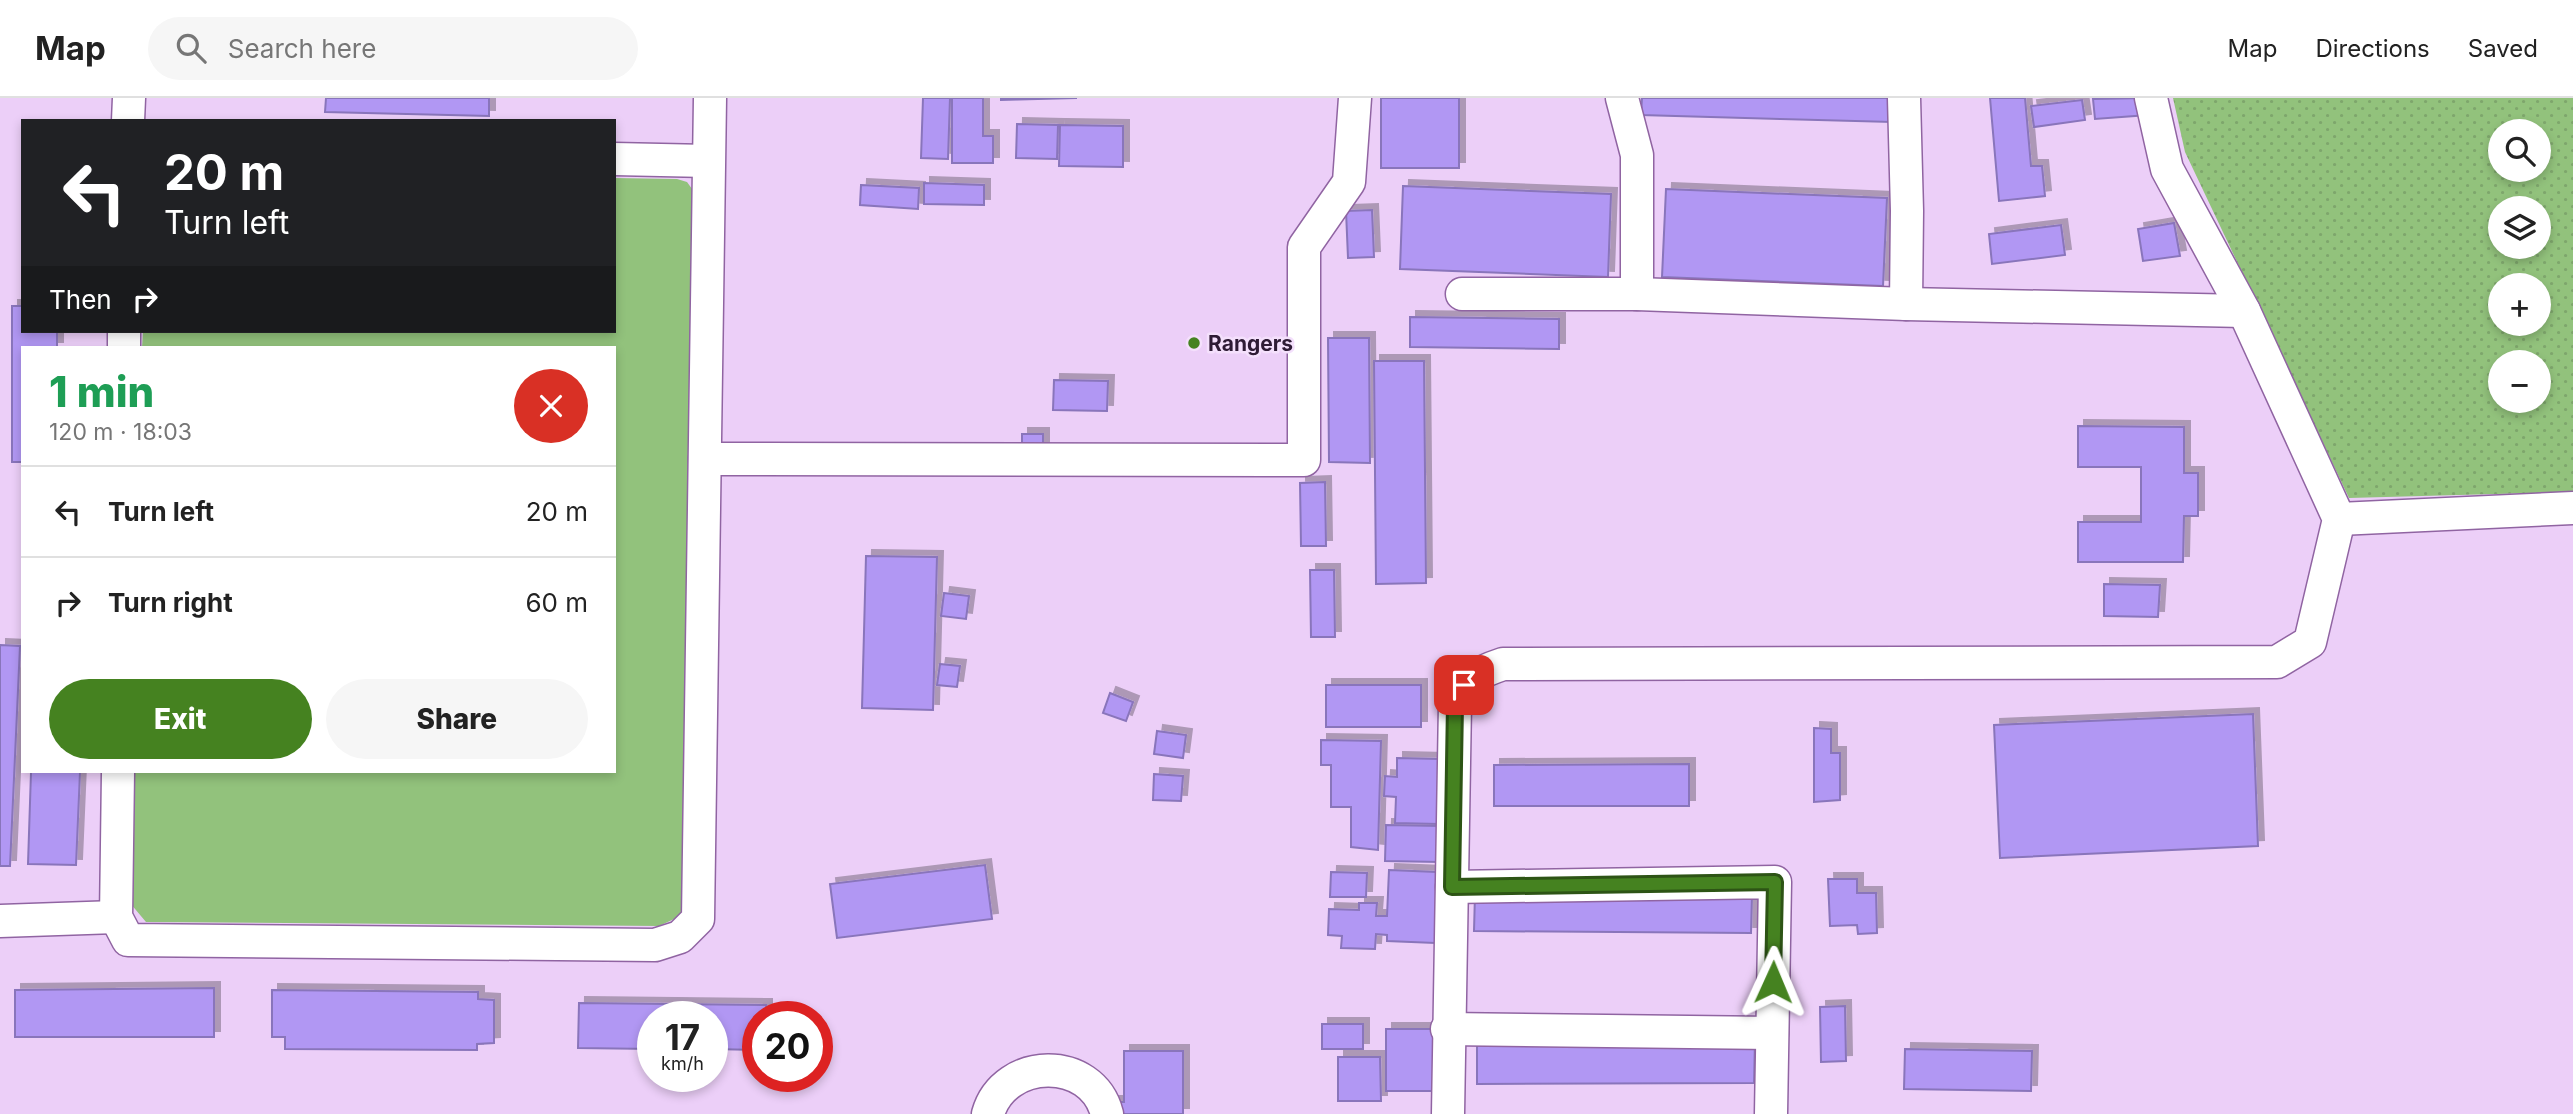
<!DOCTYPE html>
<meta charset="utf-8">
<style>
:root{--surface:#fff;--page:#f6f6f6;--text:#222;--muted:#767676;--line:#e0e0e0;--accent:#458220}
body{margin:0;font-family:Inter,sans-serif;background:var(--page);color:var(--text);height:100vh;display:flex;flex-direction:column;font-size:26px;white-space:nowrap}
*{box-sizing:border-box;margin:0}
p{font-size:23px;color:var(--muted)}
.icon{flex:none;width:38px;height:38px;fill:none;stroke:currentColor;stroke-width:2;stroke-linecap:round;stroke-linejoin:round}
.map{position:relative;flex:1;overflow:hidden}
.panel{position:absolute;left:21px;top:248px;width:595px;height:427px;display:flex;flex-direction:column;background:var(--surface);border-radius:0px;box-shadow:0 4px 10px #0003}
.panel>*{flex:none}
.guide{position:absolute;left:21px;top:21px;width:595px;height:214px;border-radius:0px;box-shadow:0 4px 10px #0003;background:#202124;color:#fff;overflow:hidden}
.tools{position:absolute;left:2488px;top:21px;display:grid;gap:14px}
.tools a{display:grid;place-items:center;width:63px;height:63px;border-radius:50%;background:var(--surface);box-shadow:0 4px 10px #0003;font-size:35px}
.speed{position:absolute;left:637px;top:903px;display:flex;gap:14px;font-size:35px;font-weight:700;text-align:center}
.speed>*{display:grid;place-content:center;width:91px;height:91px;border-radius:50%;background:var(--surface);box-shadow:0 4px 10px #0003;line-height:1}
.speed small{font-size:18px;font-weight:400}
.speed .limit{border:10px solid #d22;background:#fff;color:#111}
.pin{position:absolute;display:grid;place-items:center;width:60px;height:60px;color:#fff;margin:-30px;border-radius:14px;box-shadow:0 4px 10px #0006}
.me{position:absolute;width:77px;margin:-38px;rotate:1deg;stroke-linejoin:round;filter:drop-shadow(0 0 5px #0008)}
.turn{display:flex;align-items:center;gap:24px;height:147px;padding:0 28px;font-size:32px}
.turn .icon{width:91px;height:91px;stroke-width:2.5}
.turn b{display:block;font-size:49px;line-height:60px}
.then{display:flex;align-items:center;height:66px;padding:0 28px;background:#0003;gap:14px;font-size:26px}
.round{display:grid;place-items:center;flex:none;width:74px;height:74px;border-radius:37px;background:var(--page)}
.overview{display:flex;align-items:center;justify-content:space-between;height:119px;padding:0 28px}
h1{font-size:42px;font-weight:800;line-height:52px;color:#1e9e55}
.action{display:flex;gap:14px;margin-top:auto;padding:14px 28px}
.action a{flex:1;height:80px;border-radius:42px;background:var(--accent);color:#fff;font-size:28px;font-weight:800;line-height:80px;text-align:center}
.action a+a{background:var(--page);color:var(--text)}
ul{padding:0;list-style:none}
li{display:flex;align-items:center;gap:21px;height:91px;padding:0 28px;border-top:2px solid var(--line)}
li div{flex:1}
li b{display:block;font-size:26px}
li em{font-style:normal}
header{display:flex;align-items:center;gap:42px;box-sizing:border-box;height:98px;padding:0 35px;background:var(--surface);border-bottom:2px solid var(--line)}
header strong{font-size:33px}
nav{display:flex;gap:38px;margin-inline-start:auto;font-size:24px}
.search{width:490px;height:63px;background:var(--page);display:flex;align-items:center;gap:18px;box-sizing:border-box;padding:0 24px;border-radius:38px;color:var(--muted);font-size:26px}
.map>svg:first-child{display:block}
.grass{fill:#92c27c}
.park{fill:url(#park-dots);fill-rule:evenodd}
.building{fill:#b197f3;stroke:#8975bb;stroke-width:2;filter:url(#shadow)}
.lines{fill:none;stroke-linecap:round;stroke-linejoin:round}
.minor-casing{stroke:#9064a2;stroke-width:35}
.minor{stroke:#fff;stroke-width:32}
.route-casing{stroke:#2d5415;stroke-width:18}
.route{stroke:#458220;stroke-width:12}
.poi-dot{fill:#458220;stroke:#f4e0fc;stroke-width:2.5}
.labels{text-anchor:middle;dominant-baseline:central;stroke-width:5;stroke-linejoin:round;paint-order:stroke}
.poi-label{font-size:21px;font-weight:bold;fill:#2e1b35;stroke:#f4e0fc;text-anchor:start}
</style>
<header>
<strong>Map</strong>
<div class="search"><svg class="icon" aria-label="search" viewBox="0 0 24 24"><circle cx="10" cy="10" r="6"/><path d="M15 15l6 6"/></svg>Search here</div>
<nav><a>Map</a><a>Directions</a><a>Saved</a></nav>
</header>
<div class="map">
<svg width="2573" height="1016" viewBox="0 0 2573 1016">
<defs>
<pattern id="park-dots" width="8" height="8" patternUnits="userSpaceOnUse" patternTransform="scale(1.75)"><rect width="8" height="8" fill="#92c27c"/><path d="M2 2h.1M6 6h.1" fill="none" stroke="#7ea66c" stroke-width="1.8" stroke-linecap="round"/></pattern>
<filter id="shadow"><feDropShadow dx="6" dy="-6" stdDeviation="0" flood-color="#0004"/></filter>
</defs>
<rect width="100%" height="100%" fill="#eccff8"/>
<path class="grass" d="M614,80l63,1 10,3 8,11 -10,721 -26,12 -513,-4 -16,-19 3,-131h481v-424h-472l1,-17h471z"/>
<path class="park" d="M2173,0h400v394l-224,6 -164,-346zM2501,33h38v39h-38zM2501,110h38v39h-38zM2501,187h38v39h-38zM2501,264h38v39h-38z"/>
<g class="building">
<path d="M326,0h163v18l-164,-4z"/>
<path d="M923,0h27l-2,61 -27,-1z"/>
<path d="M952,0h31v38h10v27h-41z"/>
<path d="M1001,0h76l-76,2z"/>
<rect x="1381" y="0" width="78" height="70"/>
<path d="M1642,0h251l-1,24 -251,-7z"/>
<path d="M1990,0h35l6,68h11l3,30 -46,5z"/>
<path d="M2146,0l2,17 -53,4 -2,-20z"/>
<path d="M2082,2l3,20 -51,7 -3,-21z"/>
<path d="M1017,26l41,1 -1,34 -41,-1z"/>
<path d="M1060,27l63,1v41l-64,-1z"/>
<path d="M924,85l60,2v20l-60,-1z"/>
<path d="M861,87l58,3 -1,21 -58,-4z"/>
<path d="M1403,88l208,8 -3,83 -208,-8z"/>
<path d="M1666,91l221,9 -4,88 -221,-9z"/>
<path d="M1372,112l2,47 -26,1 -2,-47z"/>
<path d="M2174,125l6,33 -37,5 -5,-32z"/>
<path d="M2061,127l4,30 -73,9 -3,-30z"/>
<path d="M12,208h11v25h34v17h-34v114h-11z"/>
<path d="M1410,219l149,2v30l-149,-2z"/>
<path d="M1328,240h41l1,125 -41,-1z"/>
<path d="M1374,263h50l2,222 -50,1z"/>
<path d="M1054,282l54,1 -1,30 -54,-1z"/>
<path d="M2078,328l106,1v46h14v43h-14l-1,46h-105v-40h63v-55h-63z"/>
<rect x="1022" y="336" width="21" height="19"/>
<path d="M1325,384l1,64h-25l-1,-63z"/>
<path d="M866,458l71,1 -4,153 -71,-2z"/>
<path d="M1310,472h24l1,67h-24z"/>
<path d="M2104,486l56,1 -2,32 -54,-1z"/>
<path d="M944,495l25,3 -3,23 -25,-3z"/>
<path d="M0,547l20,1 -10,220h-10z"/>
<path d="M940,566l20,2 -3,21 -20,-2z"/>
<rect x="1326" y="587" width="95" height="42"/>
<path d="M1110,595l23,9 -7,19 -23,-8z"/>
<path d="M2253,616l5,132 -258,12 -6,-133z"/>
<path d="M1814,630l17,1v24h9v47l-26,2z"/>
<path d="M1157,633l29,4 -3,23 -29,-4z"/>
<path d="M1321,642l60,1 -3,109 -27,-3v-40h-20v-42h-10z"/>
<path d="M1397,660l43,1 -1,65 -44,-1 1,-26 -12,-1 1,-20 12,1z"/>
<path d="M1689,666v42h-195v-41z"/>
<path d="M31,674h49l-4,93 -48,-1z"/>
<path d="M1154,676l29,2 -2,25 -28,-1z"/>
<path d="M1386,727l55,1 -1,36 -55,-1z"/>
<path d="M985,767l7,54 -155,19 -7,-54z"/>
<path d="M1389,772l48,2 -2,71 -48,-2v-6l-11,-1 -1,15 -34,-1 1,-12 -14,-1 1,-26 30,1v-7h18l-1,13h11z"/>
<path d="M1331,774l36,1 -1,24h-36z"/>
<path d="M1828,781h29v14h19l1,40 -19,1 -1,-9 -27,1z"/>
<path d="M1475,796l277,1 -1,38 -277,-2z"/>
<path d="M214,890v49h-199v-47z"/>
<path d="M272,892l206,2v7l16,1v43l-17,1v6l-192,-1v-12h-13z"/>
<path d="M579,905l187,2v12h-8v33l-46,-1v-32h-59v32l-75,-1z"/>
<path d="M1845,908l1,55 -25,1 -1,-55z"/>
<rect x="1322" y="926" width="41" height="25"/>
<path d="M1386,931h51l1,62h-52z"/>
<path d="M1755,942l-1,43 -277,1v-43z"/>
<path d="M1905,951l127,2 -1,40 -127,-2z"/>
<path d="M1124,953h59v63h-70v-12h11z"/>
<path d="M1338,959h42l1,44h-43z"/>
</g>
<g class="lines">
<defs>
<g id="minor">
<path d="M1622,0l15,57v139"/>
<path d="M1904,0l3,113 -1,93"/>
<path d="M128,23l1,-23"/>
<path d="M614,61l94,2"/>
<path d="M1462,196h175l269,10 338,7"/>
<path d="M124,250v-17"/>
<path d="M705,361l599,1v-213l45,-65 6,-84"/>
<path d="M2339,421l234,-11"/>
<path d="M118,674l-2,145 12,23 527,5 25,-8 18,-18 12,-821"/>
<path d="M1452,789l323,-5 -4,232"/>
<path d="M0,823l116,-4"/>
<path d="M1447,931l325,4"/>
<path d="M988,1016c16,-57 104,-59 119,0"/>
<path d="M1448,1016l7,-410c12,-26 21,-31 48,-40l774,-2 33,-20 29,-123 -95,-208 -77,-142 -16,-71"/>
</g>
</defs>
<use href="#minor" class="minor-casing"/>
<use href="#minor" class="minor"/>
</g>
<g class="lines">
<defs>
<path id="route" d="M1464,587l-9,19 -3,183 323,-5 -2,100"/>
</defs>
<use href="#route" class="route-casing"/>
<use href="#route" class="route"/>
</g>
<circle class="poi-dot" cx="1194" cy="245" r="7"/>
<g class="labels">
<g class="poi-label">
<text x="1208" y="245">Rangers</text>
</g>
</g>
</svg>
<div class="tools">
<a><svg class="icon" aria-label="search" viewBox="0 0 24 24"><circle cx="10" cy="10" r="6"/><path d="M15 15l6 6"/></svg></a>
<a><svg class="icon" aria-label="layers" viewBox="0 0 24 24"><path d="M12 4l9 5-9 5-9-5zM3 14l9 5 9-5"/></svg></a>
<a>+</a>
<a>−</a>
</div>
<div class="speed"><div>17<small>km/h</small></div><div class="limit">20</div></div>
<div class="pin" style="left:1464px;top:587px;background:#d93025"><svg class="icon" aria-label="arrive" viewBox="0 0 24 24"><path d="M6 21V4h12l-3 4 3 4H6"/></svg></div>
<svg class="me" style="left:1773px;top:884px" viewBox="-20 -20 40 40"><path d="M0-17L14 15 0 8-14 15z" fill="#458220" stroke="#fff" stroke-width="4"/></svg>
<div class="guide">
<div class="turn"><svg class="icon" aria-label="left" viewBox="0 0 24 24"><path d="M17 20v-9H6M10 6l-5 5 5 5"/></svg><div><b>20 m</b>Turn left</div></div>
<div class="then">Then<svg class="icon" aria-label="right" viewBox="0 0 24 24"><path d="M7 20v-9h11M14 6l5 5-5 5"/></svg></div>
</div>
<section class="panel">
<div class="overview"><div><h1>1 min</h1><p>120 m · 18:03</p></div><a class="round" style="background:#d93025;color:#fff"><svg class="icon" aria-label="close" viewBox="0 0 24 24"><path d="M6 6l12 12M18 6L6 18"/></svg></a></div>
<ul>
<li><svg class="icon" aria-label="left" viewBox="0 0 24 24"><path d="M17 20v-9H6M10 6l-5 5 5 5"/></svg><div><b>Turn left</b></div><em>20 m</em></li>
<li><svg class="icon" aria-label="right" viewBox="0 0 24 24"><path d="M7 20v-9h11M14 6l5 5-5 5"/></svg><div><b>Turn right</b></div><em>60 m</em></li>
</ul>
<div class="action"><a>Exit</a><a>Share</a></div>
</section>
</div>
